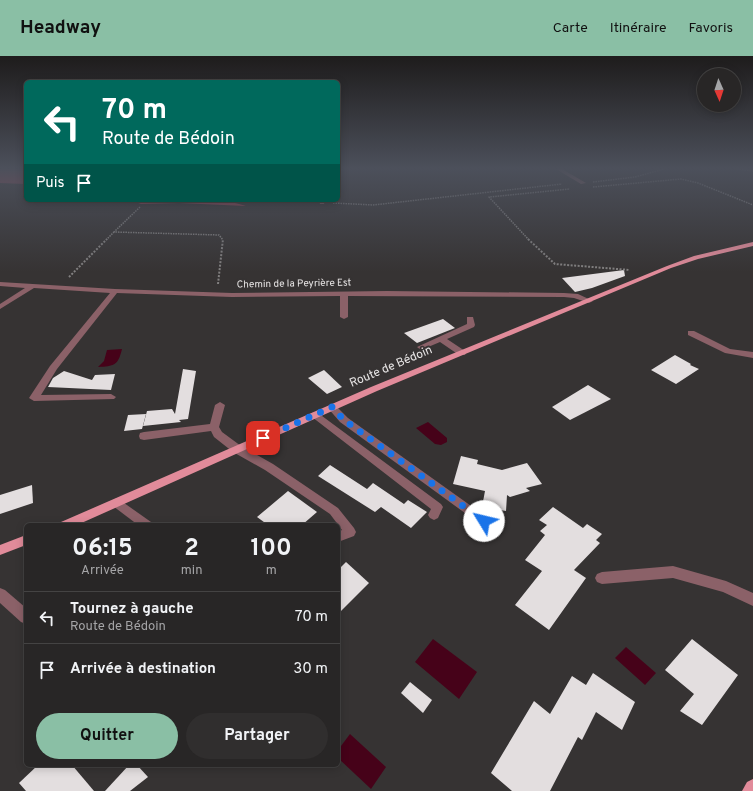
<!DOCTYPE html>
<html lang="fr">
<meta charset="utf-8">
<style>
:root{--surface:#282626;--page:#302e2e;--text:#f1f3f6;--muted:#a5a5a7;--line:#444343;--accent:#8abfa5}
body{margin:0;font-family:Overpass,sans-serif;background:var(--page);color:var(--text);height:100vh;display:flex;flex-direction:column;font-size:15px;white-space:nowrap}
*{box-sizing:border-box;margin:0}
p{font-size:13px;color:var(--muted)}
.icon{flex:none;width:22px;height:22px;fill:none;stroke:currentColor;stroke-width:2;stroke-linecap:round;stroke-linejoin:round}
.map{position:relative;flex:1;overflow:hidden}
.drawer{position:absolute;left:24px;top:467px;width:316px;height:244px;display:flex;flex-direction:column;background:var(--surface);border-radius:6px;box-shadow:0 2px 10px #0003,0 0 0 1px var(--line)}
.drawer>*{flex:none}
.top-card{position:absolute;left:24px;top:24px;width:316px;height:122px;border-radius:6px;box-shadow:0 2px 10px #0003,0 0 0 1px var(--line);background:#00695c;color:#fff;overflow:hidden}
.needle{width:26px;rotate:177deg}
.tools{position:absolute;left:697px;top:12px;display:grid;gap:8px}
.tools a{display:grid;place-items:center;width:44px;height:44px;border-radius:50%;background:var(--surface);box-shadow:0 2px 10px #0003,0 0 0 1px var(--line);font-size:20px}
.pin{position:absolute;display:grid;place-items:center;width:34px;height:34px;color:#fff;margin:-17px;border-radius:8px;box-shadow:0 2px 6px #0006}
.me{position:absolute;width:44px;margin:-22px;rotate:306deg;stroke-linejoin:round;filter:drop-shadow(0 0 3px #0008)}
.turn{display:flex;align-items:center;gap:14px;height:84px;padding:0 12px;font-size:18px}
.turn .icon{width:52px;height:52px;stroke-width:2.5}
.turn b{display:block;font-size:28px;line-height:34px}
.then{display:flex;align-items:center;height:38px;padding:0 12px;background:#0003;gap:8px;font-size:15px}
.eta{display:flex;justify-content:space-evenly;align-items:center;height:68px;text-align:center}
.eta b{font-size:24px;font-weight:700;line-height:28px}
.primary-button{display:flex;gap:8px;margin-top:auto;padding:8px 12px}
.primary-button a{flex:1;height:46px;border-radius:24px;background:var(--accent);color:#111;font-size:16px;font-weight:700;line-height:46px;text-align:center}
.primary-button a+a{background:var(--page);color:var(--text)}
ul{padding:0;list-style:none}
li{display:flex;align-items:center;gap:12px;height:52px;padding:0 12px;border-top:1px solid var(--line)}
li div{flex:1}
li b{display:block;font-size:15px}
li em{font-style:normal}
header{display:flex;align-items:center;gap:24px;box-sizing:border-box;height:56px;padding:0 20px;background:var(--accent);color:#111}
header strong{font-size:19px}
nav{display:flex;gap:22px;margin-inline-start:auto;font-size:14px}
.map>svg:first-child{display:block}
.forest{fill:#a2465a}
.water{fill:#460219}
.building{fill:#e3dedf}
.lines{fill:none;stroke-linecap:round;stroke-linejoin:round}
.path-far1{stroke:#828080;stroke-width:1.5;stroke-dasharray:1.5 1;stroke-linecap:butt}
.path{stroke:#828080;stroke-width:2;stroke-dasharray:2 1.5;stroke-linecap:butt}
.minor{fill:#8b6168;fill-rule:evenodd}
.major{fill:#e18b9a;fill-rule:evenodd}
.route{stroke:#1a73e8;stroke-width:7;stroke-dasharray:0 12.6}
.labels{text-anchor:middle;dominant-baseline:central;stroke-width:4;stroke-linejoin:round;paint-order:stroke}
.far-street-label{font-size:10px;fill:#e8e6e6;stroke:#363333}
.street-label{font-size:12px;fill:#e8e6e6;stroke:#363333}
</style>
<header>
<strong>Headway</strong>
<nav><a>Carte</a><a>Itinéraire</a><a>Favoris</a></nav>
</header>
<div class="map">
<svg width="753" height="735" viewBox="0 0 753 735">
<rect width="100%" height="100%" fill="#363333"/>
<g class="forest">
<path d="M0,113h26v15l-26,-1z"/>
<path d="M130,144c37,0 81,-5 116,6l-67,-3 -38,1z"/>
</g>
<g class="water">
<path d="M122,293c-4,17 -8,17 -24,18l6,-6 3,-11z"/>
<path d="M428,366l19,16v4l-6,3 -6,-1 -19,-16z"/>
<path d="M433,583l44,33 -18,27 -44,-37z"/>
<path d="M626,591l30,26 -11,12 -30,-27z"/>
<path d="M350,678l36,33 -15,22 -33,-31v-8z"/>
</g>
<g class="building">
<path d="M624,214l1,6 -33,12 -17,4 -13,-14z"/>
<path d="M443,263l12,9 -38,15 -13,-10z"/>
<path d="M675,299l16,9 -1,1 9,4 -23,15 -25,-14z"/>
<path d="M183,313l13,2 -8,48 -9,1 2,2 -38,4 4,-15 25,-2 3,5z"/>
<path d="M324,314l18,17 -15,7 -19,-16z"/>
<path d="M64,315l28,9 3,-5 20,-1 -4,16 -63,-3 5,-9z"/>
<path d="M588,329l23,14 -41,21 -18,-13z"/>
<path d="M146,358l-4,15 -18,2 4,-16z"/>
<path d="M461,400l17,4 -1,4 25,6 25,-7 15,21 -16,4 4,3 -20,6 -3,-2 -1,16 -24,-4 3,-16 -32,-7z"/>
<path d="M330,409l37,24 6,-6 31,21 4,-4 19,12 -16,16 -30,-21 -6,5 -57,-36z"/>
<path d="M32,429l1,18 -33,11v-19z"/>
<path d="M288,435l29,21 -15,13h-34l-11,-8z"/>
<path d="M553,451l30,21 4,-4 15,10 -6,6 4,3 -26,27 12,8 -37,52 -34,-25 27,-34 -17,-11 20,-25 -5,-4 7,-6 -8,-5z"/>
<path d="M346,506l23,21 -31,31v-44z"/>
<path d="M692,583l46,36 -36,50 -22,-14 14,-17 -29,-24z"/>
<path d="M593,617l42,29 -13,28 -26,-18 -14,28 -4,-3 -28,54h-38l-21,-18 43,-72 16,13 22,-38 14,9z"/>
<path d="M410,626l22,18 -9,13 -22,-20z"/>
<path d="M38,709h34l22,26h-68l-7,-8z"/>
<path d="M129,709h8l11,12 -18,14h-25z"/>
</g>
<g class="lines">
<g class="path-far1">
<path d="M737,113l16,2"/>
<path d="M593,126l42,-5 29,-8"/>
<path d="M593,131l88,-8 17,4 55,22"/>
<path d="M230,144l82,2"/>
<path d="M333,147l40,2 189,-21"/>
<path d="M140,151l-26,25 105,3 4,5"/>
<path d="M106,184l8,-8"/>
<path d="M529,184l-40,-43 81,-8"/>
</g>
<g class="path">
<path d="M528,183l27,25 75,6"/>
<path d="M69,221l38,-38"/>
<path d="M218,228l5,-45"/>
</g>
<g class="minor">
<path d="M556,113h6l24,14 -5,1z"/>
<path d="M319,144h6l-1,4h-4z"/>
<path d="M0,226l115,7 117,4 155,-2 177,2 14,1 15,7 -4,2 -15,-5 -10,-1 -216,-1v21l-4,2 -4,-2v-21l-108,1 -115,-4 -60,76 -16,26 70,-1 5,3 -2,2 -80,2 -5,-3 21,-32 60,-73 -76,-5 -34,21v-5l25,-16 -25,-2z"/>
<path d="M467,261h6l2,8 -1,2 -27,12 18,12 1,2 -1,2h-6l-19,-13 -19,8 -4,-3 50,-23z"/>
<path d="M688,275h6l36,18 23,3v6l-28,-5 -37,-18z"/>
<path d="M220,346l5,3 -6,22 3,5 19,14 32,18 65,44 16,20 2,4 -2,4 -16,6v-10l4,-2 -12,-16 -65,-44 -32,-18 -19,-15 -3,-6 -67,9 -4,-1 -1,-3 1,-3 4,-1 66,-8 5,-19z"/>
<path d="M332,348l3,1 13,13 140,100 2,3 -2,3 -4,2 -4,-2 -140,-102 -13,-15z"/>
<path d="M315,356l3,1 123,91 2,3 -5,11 -4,2 -4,-2 -2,-3 3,-6 -119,-92 -2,-2 2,-2z"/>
<path d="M117,442l34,24 2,3h-15l-25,-19 -2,-3 2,-3z"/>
<path d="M673,510l53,15 27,12v13l-30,-14 -50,-14 -71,6 -5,-2 -2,-4 2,-4 5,-2z"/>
<path d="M0,532l5,2 21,18v16l-5,-2 -21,-19z"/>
</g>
<g class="major">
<path d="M753,186v4l-55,13 -27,9 -294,123 -300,134h-18l2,-3 310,-135 296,-121 27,-10z"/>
<path d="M26,479v10l-26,10v-10z"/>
<path d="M753,723v12h-11l5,-9z"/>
</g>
</g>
<linearGradient id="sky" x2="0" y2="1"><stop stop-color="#1e1c1c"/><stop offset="0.52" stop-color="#4c505b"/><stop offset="1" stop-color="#4c505b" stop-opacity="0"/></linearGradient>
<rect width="753" height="216" fill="url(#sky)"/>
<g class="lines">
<path class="route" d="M263,382l69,-31 12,13 140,101"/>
</g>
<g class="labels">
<g class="far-street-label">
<text transform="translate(294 228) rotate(-1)">Chemin de la Peyrière Est</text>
</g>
<g class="street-label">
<text transform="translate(391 311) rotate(-23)">Route de Bédoin</text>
</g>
</g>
</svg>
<div class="tools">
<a><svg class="needle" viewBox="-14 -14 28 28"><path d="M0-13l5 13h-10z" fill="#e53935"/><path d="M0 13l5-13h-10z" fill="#a5a5a7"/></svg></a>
</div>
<div class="pin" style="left:263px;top:382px;background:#d93025"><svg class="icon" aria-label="arrive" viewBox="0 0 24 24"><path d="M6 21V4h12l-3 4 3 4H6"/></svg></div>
<svg class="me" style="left:484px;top:465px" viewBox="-20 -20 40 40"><circle r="19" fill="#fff"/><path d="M0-13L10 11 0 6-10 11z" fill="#1a73e8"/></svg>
<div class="top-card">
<div class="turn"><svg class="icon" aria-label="left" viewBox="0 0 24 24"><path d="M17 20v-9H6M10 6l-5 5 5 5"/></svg><div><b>70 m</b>Route de Bédoin</div></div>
<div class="then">Puis<svg class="icon" aria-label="arrive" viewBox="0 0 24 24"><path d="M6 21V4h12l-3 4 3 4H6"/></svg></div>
</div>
<section class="drawer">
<div class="eta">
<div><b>06:15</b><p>Arrivée</p></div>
<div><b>2</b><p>min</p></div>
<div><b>100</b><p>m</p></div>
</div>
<ul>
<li><svg class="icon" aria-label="left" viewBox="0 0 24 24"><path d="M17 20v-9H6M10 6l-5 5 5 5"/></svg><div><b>Tournez à gauche</b><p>Route de Bédoin</p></div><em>70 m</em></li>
<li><svg class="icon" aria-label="arrive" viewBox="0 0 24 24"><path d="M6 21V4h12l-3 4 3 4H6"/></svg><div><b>Arrivée à destination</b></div><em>30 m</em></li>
</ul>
<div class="primary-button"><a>Quitter</a><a>Partager</a></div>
</section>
</div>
